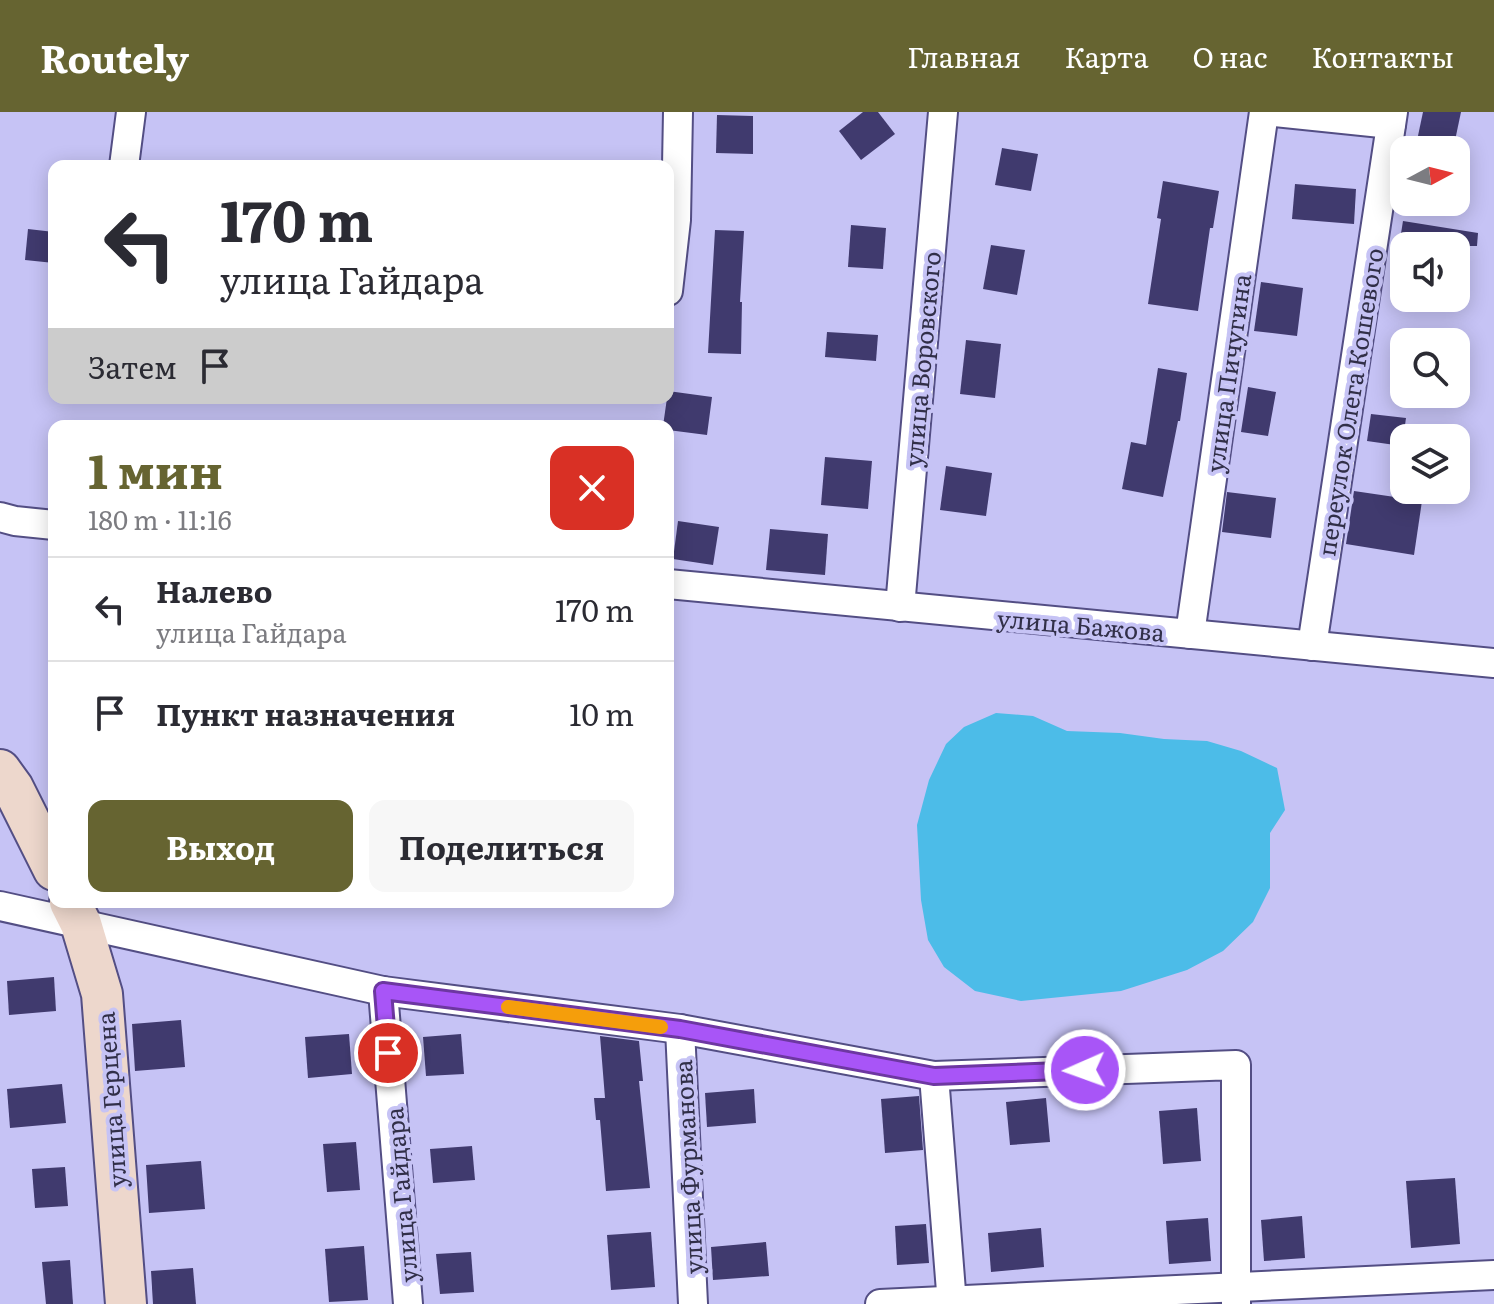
<!DOCTYPE html>
<html lang="ru">
<meta charset="utf-8">
<style>
:root{--surface:#fff;--page:#f7f7f7;--text:#2b2b33;--muted:#7c7c81;--line:#e1e1e2;--accent:#666431}
body{margin:0;font-family:Literata,serif;background:var(--page);color:var(--text);height:100vh;display:flex;flex-direction:column;font-size:30px;white-space:nowrap}
*{box-sizing:border-box;margin:0}
p{font-size:26px;color:var(--muted)}
.icon{flex:none;width:44px;height:44px;fill:none;stroke:currentColor;stroke-width:2;stroke-linecap:round;stroke-linejoin:round}
.map{position:relative;flex:1;overflow:hidden}
.drawer{position:absolute;left:48px;top:308px;width:626px;height:488px;display:flex;flex-direction:column;background:var(--surface);border-radius:16px;box-shadow:0 4px 20px #0003}
.drawer>*{flex:none}
.banner{position:absolute;left:48px;top:48px;width:626px;height:244px;border-radius:16px;box-shadow:0 4px 20px #0003;background:#fff;color:var(--text);overflow:hidden}
.needle{width:52px;rotate:83deg}
.controls{position:absolute;left:1390px;top:24px;display:grid;gap:16px}
.controls a{display:grid;place-items:center;width:80px;height:80px;border-radius:16px;background:var(--surface);box-shadow:0 4px 20px #0003;font-size:40px}
.pin{position:absolute;display:grid;place-items:center;width:68px;height:68px;color:#fff;margin:-34px;border:4px solid #fff;border-radius:50%;box-shadow:0 2px 8px #0007}
.me{position:absolute;width:88px;margin:-44px;rotate:268deg;stroke-linejoin:round;filter:drop-shadow(0 0 6px #0008)}
.turn{display:flex;align-items:center;gap:28px;height:168px;padding:0 40px;font-size:36px}
.turn .icon{width:104px;height:104px;stroke-width:2.5}
.turn b{display:block;font-size:56px;line-height:68px}
.then{display:flex;align-items:center;height:76px;padding:0 40px;background:#0003;gap:16px;font-size:30px}
.round{display:grid;place-items:center;flex:none;width:84px;height:84px;border-radius:16px;background:var(--page)}
.head{display:flex;align-items:center;justify-content:space-between;height:136px;padding:0 40px}
h1{font-size:48px;font-weight:700;line-height:60px;color:var(--accent)}
.button{display:flex;gap:16px;margin-top:auto;padding:16px 40px}
.button a{flex:1;height:92px;border-radius:16px;background:var(--accent);color:#fff;font-size:32px;font-weight:700;line-height:92px;text-align:center}
.button a+a{background:var(--page);color:var(--text)}
ul{padding:0;list-style:none}
li{display:flex;align-items:center;gap:24px;height:104px;padding:0 40px;border-top:2px solid var(--line)}
li div{flex:1}
li b{display:block;font-size:30px}
li em{font-style:normal}
header{display:flex;align-items:center;gap:48px;box-sizing:border-box;height:112px;padding:0 40px;background:var(--accent);color:#fff}
header strong{font-size:38px}
nav{display:flex;gap:44px;margin-inline-start:auto;font-size:28px}
.map>svg:first-child{display:block}
.water{fill:#4cbce8}
.building{fill:#403a6e}
.lines{fill:none;stroke-linecap:round;stroke-linejoin:round}
.street-casing{stroke:#534e84;stroke-width:32}
.secondary-casing{stroke:#534e84;stroke-width:44}
.street{stroke:#fff;stroke-width:28}
.secondary{stroke:#edd7cc;stroke-width:40}
.route-casing{stroke:#6d37a1;stroke-width:20}
.route{stroke:#a855f7;stroke-width:14}
.slow{stroke:#f59e0b;stroke-width:14}
.labels{text-anchor:middle;dominant-baseline:central;stroke-width:8;stroke-linejoin:round;paint-order:stroke}
.street-label{font-size:24px;fill:#312f48;stroke:#c6c3f5}
</style>
<header>
<strong>Routely</strong>
<nav><a>Главная</a><a>Карта</a><a>О нас</a><a>Контакты</a></nav>
</header>
<div class="map">
<svg width="1494" height="1192" viewBox="0 0 1494 1192">
<rect width="100%" height="100%" fill="#c6c3f5"/>
<path class="water" d="M996,601l37,3 34,15 53,2 44,6 43,2 34,10 36,17 8,42 -15,23v55l-17,34 -30,29 -36,19 -66,21 -100,10 -46,-10 -31,-24 -16,-27 -7,-40 -4,-75 12,-45 17,-36 18,-17z"/>
<g class="building">
<path d="M863,0h15l17,22 -34,26 -22,-29z"/>
<path d="M1423,0h38l-8,38h-38z"/>
<path d="M717,3l36,1v38l-37,-1z"/>
<path d="M1002,36l36,6 -7,37 -36,-6z"/>
<path d="M1163,69l56,10 -6,37h-3l-12,83 -50,-7 13,-85 -4,-1z"/>
<path d="M1295,72l61,5 -2,35 -62,-5z"/>
<path d="M1403,109l75,12 -1,13h-78z"/>
<path d="M851,113l35,3 -3,41 -35,-2z"/>
<path d="M28,117l26,3v31l-29,-3z"/>
<path d="M715,118l29,1 -4,71h2l-1,52 -33,-1z"/>
<path d="M991,133l34,5 -8,45 -34,-6z"/>
<path d="M1261,170l42,6 -6,48 -43,-5z"/>
<path d="M827,220l51,3 -2,26 -51,-4z"/>
<path d="M966,228l35,4 -6,54 -35,-4z"/>
<path d="M1158,256l29,5 -7,48h-2l-15,76 -41,-8 9,-47 15,3z"/>
<path d="M1248,275l28,5 -8,44 -27,-4z"/>
<path d="M668,279l44,6 -5,38 -39,-5v-4h-5z"/>
<path d="M1371,302l35,4 -4,28 -35,-5z"/>
<path d="M825,345l47,4 -4,48 -47,-4z"/>
<path d="M946,354l46,7 -6,43 -46,-6z"/>
<path d="M1354,379l68,10 -8,54 -68,-11z"/>
<path d="M1227,380l49,6 -5,40 -49,-6z"/>
<path d="M678,409l41,6 -6,38 -40,-6z"/>
<path d="M770,417l58,5 -3,41 -59,-5z"/>
<path d="M54,865l2,34 -47,4 -2,-34z"/>
<path d="M181,908l4,47 -50,4 -3,-47z"/>
<path d="M349,922l3,40 -44,4 -3,-41z"/>
<path d="M461,922l3,40 -38,2 -3,-39z"/>
<path d="M600,924l39,5 4,40h-4l11,107 -44,3 -6,-71h-4l-2,-22h11z"/>
<path d="M62,972l4,39 -56,5 -3,-39z"/>
<path d="M754,977l2,34 -49,4 -2,-34z"/>
<path d="M919,984l4,54 -38,3 -4,-54z"/>
<path d="M1046,986l4,44 -40,3 -4,-43z"/>
<path d="M1197,996l4,53 -38,3 -4,-53z"/>
<path d="M356,1030l4,48 -33,2 -4,-48z"/>
<path d="M472,1034l3,34 -42,3 -3,-34z"/>
<path d="M201,1049l4,48 -56,4 -3,-48z"/>
<path d="M65,1055l3,39 -33,2 -3,-39z"/>
<path d="M1455,1066l5,66 -49,4 -5,-67z"/>
<path d="M1302,1104l3,42 -41,3 -3,-41z"/>
<path d="M1208,1106l3,43 -42,3 -3,-43z"/>
<path d="M926,1112l3,39 -32,2 -2,-39z"/>
<path d="M1041,1116l3,39 -53,5 -3,-39z"/>
<path d="M651,1120l4,55 -44,3 -4,-55z"/>
<path d="M766,1130l3,34 -56,4 -2,-33z"/>
<path d="M364,1134l4,54 -39,2 -4,-53z"/>
<path d="M471,1140l3,40 -34,2 -4,-40z"/>
<path d="M70,1148l3,44h-27l-4,-42z"/>
<path d="M193,1156l3,36h-43l-2,-33z"/>
</g>
<g class="lines">
<defs>
<g id="street">
<path d="M1275,0l116,12"/>
<path d="M124,54l7,-54"/>
<path d="M668,179l8,-71 2,-108"/>
<path d="M0,405l15,4 39,4"/>
<path d="M668,472l826,79"/>
<path d="M900,495l43,-495"/>
<path d="M1190,522l74,-522"/>
<path d="M1312,534l81,-534"/>
<path d="M0,794l383,85 297,38 254,47 302,-11v239"/>
<path d="M383,879l25,313"/>
<path d="M680,917l13,275"/>
<path d="M934,964l18,228"/>
<path d="M880,1192l614,-29"/>
</g>
<g id="secondary">
<path d="M0,658l13,18 41,82"/>
<path d="M70,790l11,22 21,70 24,310"/>
</g>
</defs>
<use href="#street" class="street-casing"/>
<use href="#secondary" class="secondary-casing"/>
<use href="#street" class="street"/>
<use href="#secondary" class="secondary"/>
</g>
<g class="lines">
<defs>
<path id="route" d="M388,941l-5,-62 297,38 254,47 151,-6"/>
</defs>
<use href="#route" class="route-casing"/>
<use href="#route" class="route"/>
<path class="slow" d="M508,895l153,20"/>
</g>
<g class="labels">
<g class="street-label">
<text transform="translate(921 247) rotate(-85)">улица Воровского</text>
<text transform="translate(1227 261) rotate(-82)">улица Пичугина</text>
<text transform="translate(1349 290) rotate(-81)">переулок Олега Кошевого</text>
<text transform="translate(1081 512) rotate(5)">улица Бажова</text>
<text transform="translate(110 988) rotate(-94)">улица Герцена</text>
<text transform="translate(687 1055) rotate(-93)">улица Фурманова</text>
<text transform="translate(400 1083) rotate(-95)">улица Гайдара</text>
</g>
</g>
</svg>
<div class="controls">
<a><svg class="needle" viewBox="-14 -14 28 28"><path d="M0-13l5 13h-10z" fill="#e53935"/><path d="M0 13l5-13h-10z" fill="#7c7c81"/></svg></a>
<a><svg class="icon" aria-label="sound" viewBox="0 0 24 24"><path d="M4 9h4l5-4v14l-5-4H4zM17 9q2 3 0 6"/></svg></a>
<a><svg class="icon" aria-label="search" viewBox="0 0 24 24"><circle cx="10" cy="10" r="6"/><path d="M15 15l6 6"/></svg></a>
<a><svg class="icon" aria-label="layers" viewBox="0 0 24 24"><path d="M12 4l9 5-9 5-9-5zM3 14l9 5 9-5"/></svg></a>
</div>
<div class="pin" style="left:388px;top:941px;background:#d93025"><svg class="icon" aria-label="arrive" viewBox="0 0 24 24"><path d="M6 21V4h12l-3 4 3 4H6"/></svg></div>
<svg class="me" style="left:1085px;top:958px" viewBox="-20 -20 40 40"><circle r="17" fill="#a855f7" stroke="#fff" stroke-width="3"/><path d="M0-11L8 9 0 5-8 9z" fill="#fff"/></svg>
<div class="banner">
<div class="turn"><svg class="icon" aria-label="left" viewBox="0 0 24 24"><path d="M17 20v-9H6M10 6l-5 5 5 5"/></svg><div><b>170 m</b>улица Гайдара</div></div>
<div class="then">Затем<svg class="icon" aria-label="arrive" viewBox="0 0 24 24"><path d="M6 21V4h12l-3 4 3 4H6"/></svg></div>
</div>
<section class="drawer">
<div class="head"><div><h1>1 мин</h1><p>180 m · 11:16</p></div><a class="round" style="background:#d93025;color:#fff"><svg class="icon" aria-label="close" viewBox="0 0 24 24"><path d="M6 6l12 12M18 6L6 18"/></svg></a></div>
<ul>
<li><svg class="icon" aria-label="left" viewBox="0 0 24 24"><path d="M17 20v-9H6M10 6l-5 5 5 5"/></svg><div><b>Налево</b><p>улица Гайдара</p></div><em>170 m</em></li>
<li><svg class="icon" aria-label="arrive" viewBox="0 0 24 24"><path d="M6 21V4h12l-3 4 3 4H6"/></svg><div><b>Пункт назначения</b></div><em>10 m</em></li>
</ul>
<div class="button"><a>Выход</a><a>Поделиться</a></div>
</section>
</div>
